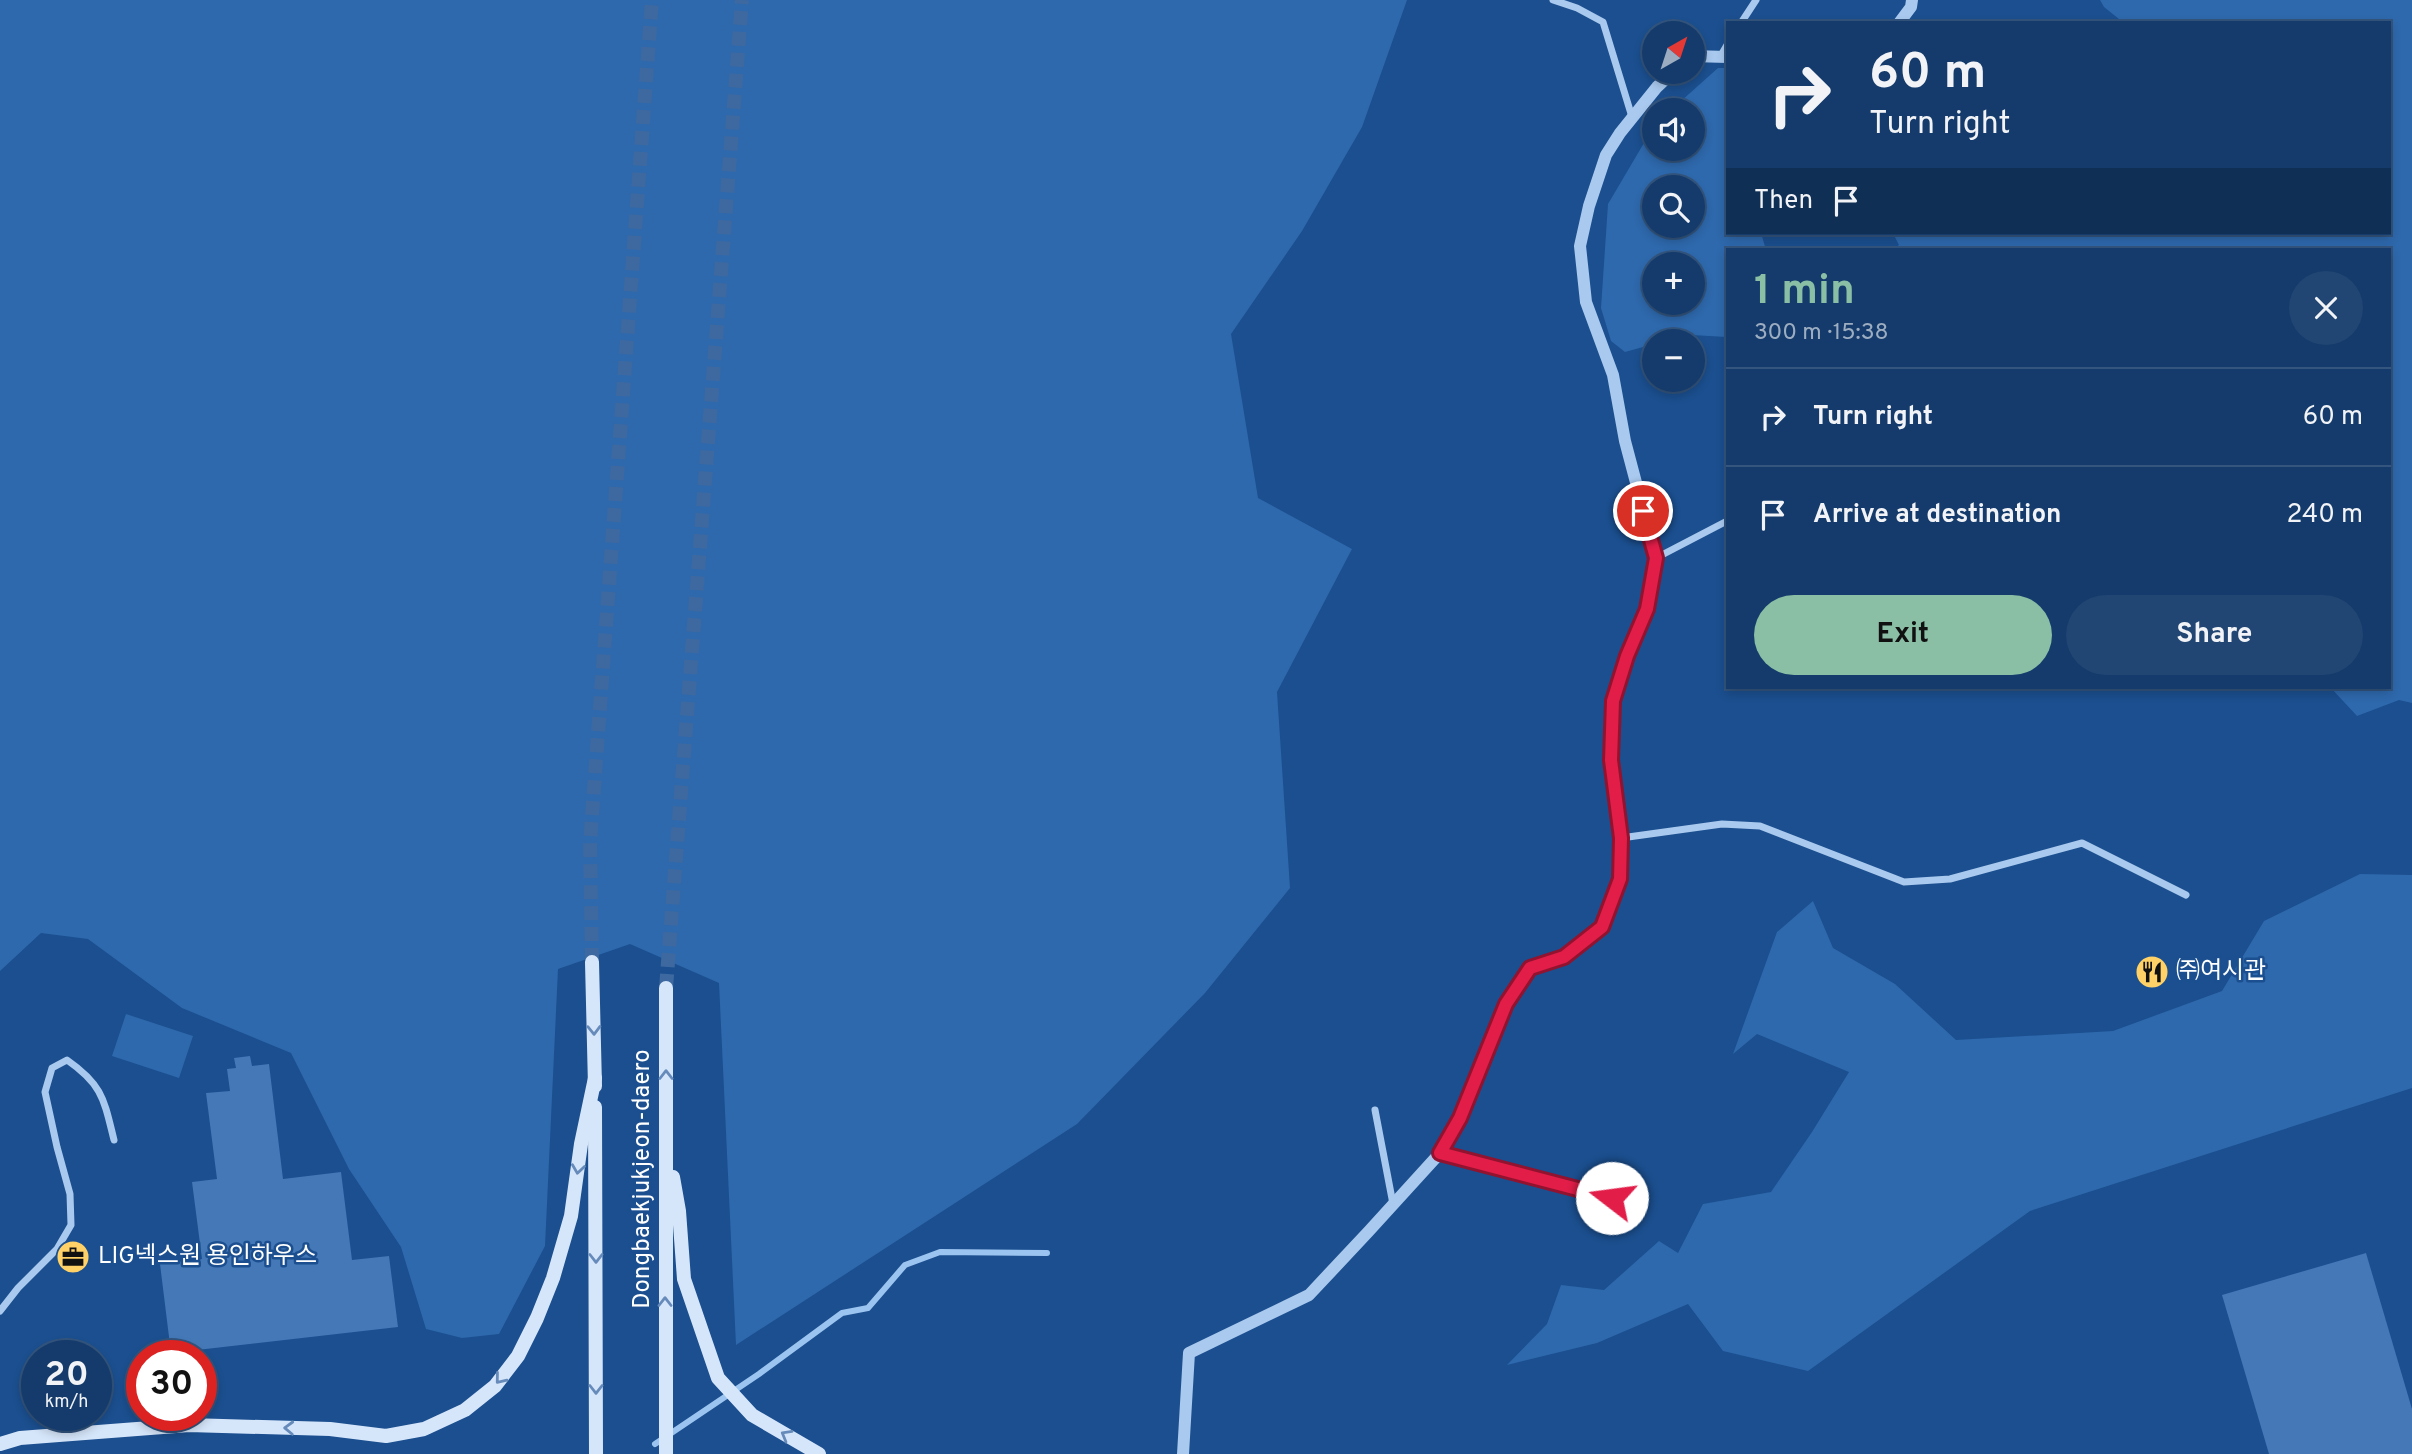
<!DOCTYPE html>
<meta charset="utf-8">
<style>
:root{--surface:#143b6b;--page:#214673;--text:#f1f3f6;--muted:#9dadc1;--line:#33557e;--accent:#8abfa5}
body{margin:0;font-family:Overpass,"Noto Sans KR",sans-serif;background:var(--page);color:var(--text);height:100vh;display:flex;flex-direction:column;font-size:26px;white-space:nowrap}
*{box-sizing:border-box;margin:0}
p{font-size:23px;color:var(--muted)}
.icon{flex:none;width:38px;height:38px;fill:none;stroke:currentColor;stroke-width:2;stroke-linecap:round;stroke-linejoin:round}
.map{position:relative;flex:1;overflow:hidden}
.details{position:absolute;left:1726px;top:248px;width:665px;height:441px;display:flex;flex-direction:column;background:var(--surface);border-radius:0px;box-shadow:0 4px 10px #0003,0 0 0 2px var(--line)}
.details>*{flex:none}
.banner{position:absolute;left:1726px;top:21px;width:665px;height:214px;border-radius:0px;box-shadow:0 4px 10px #0003,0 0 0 2px var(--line);background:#143b6b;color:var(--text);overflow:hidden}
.needle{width:46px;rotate:39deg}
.fabs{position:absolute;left:1642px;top:21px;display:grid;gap:14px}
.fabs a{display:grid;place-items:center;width:63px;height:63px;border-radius:50%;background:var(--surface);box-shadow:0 4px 10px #0003,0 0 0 2px var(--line);font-size:35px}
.speed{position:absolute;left:21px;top:1340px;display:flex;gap:14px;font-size:35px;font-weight:700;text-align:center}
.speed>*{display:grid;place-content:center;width:91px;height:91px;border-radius:50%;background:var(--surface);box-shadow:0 4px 10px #0003,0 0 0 2px var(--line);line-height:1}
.speed small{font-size:18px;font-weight:400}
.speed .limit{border:10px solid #d22;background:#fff;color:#111}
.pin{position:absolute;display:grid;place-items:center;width:60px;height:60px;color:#fff;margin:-30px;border:4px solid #fff;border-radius:50%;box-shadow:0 2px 7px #0007}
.me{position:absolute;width:77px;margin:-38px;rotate:285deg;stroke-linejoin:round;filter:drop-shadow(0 0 5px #0008)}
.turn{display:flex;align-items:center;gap:24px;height:147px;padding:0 28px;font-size:32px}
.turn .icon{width:91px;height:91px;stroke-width:2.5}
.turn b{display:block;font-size:49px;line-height:60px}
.then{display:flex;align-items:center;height:66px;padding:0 28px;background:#0003;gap:14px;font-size:26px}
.round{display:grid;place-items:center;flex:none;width:74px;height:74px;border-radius:37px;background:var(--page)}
.head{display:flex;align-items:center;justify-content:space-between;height:119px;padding:0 28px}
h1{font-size:42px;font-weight:700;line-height:52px;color:var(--accent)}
.cta{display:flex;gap:14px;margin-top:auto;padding:14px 28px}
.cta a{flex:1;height:80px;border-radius:42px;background:var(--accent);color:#111;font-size:28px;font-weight:700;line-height:80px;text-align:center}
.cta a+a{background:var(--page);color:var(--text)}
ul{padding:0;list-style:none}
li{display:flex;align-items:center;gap:21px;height:98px;padding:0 28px;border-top:2px solid var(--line)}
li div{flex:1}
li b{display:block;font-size:26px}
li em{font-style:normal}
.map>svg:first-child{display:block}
.green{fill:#2e69ad;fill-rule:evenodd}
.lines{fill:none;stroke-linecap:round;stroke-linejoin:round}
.stream{stroke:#9cc4f0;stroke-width:6}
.building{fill:#4478b7}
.secondary-tunnel{stroke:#3d69a0;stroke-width:14;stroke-dasharray:14 7;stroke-linecap:butt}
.minor{stroke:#a9c9ee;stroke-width:7}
.tertiary{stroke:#a9c9ee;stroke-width:12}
.secondary{stroke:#d6e6fa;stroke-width:14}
.oneway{stroke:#668bba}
.route-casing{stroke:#92132f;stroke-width:18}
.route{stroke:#e11d48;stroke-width:12}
.labels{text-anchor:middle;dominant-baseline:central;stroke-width:5;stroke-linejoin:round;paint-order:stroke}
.poi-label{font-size:24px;fill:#fff;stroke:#1b4f8f;text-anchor:start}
.street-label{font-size:24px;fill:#fff;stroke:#1b4f8f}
</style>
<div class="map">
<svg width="2412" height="1454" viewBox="0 0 2412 1454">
<rect width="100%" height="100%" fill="#1b4f8f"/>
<g class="green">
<path d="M0,0h1407l-45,127 -60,104 -71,103 27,164 94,51 -75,143 13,196 -85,105 -128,131 -341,221 -17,-362 -89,-39 -72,25 -13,277 -46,88 -37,4 -36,-9 -25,-82 -52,-78 -58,-116 -109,-45 -94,-69 -47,-6 -41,38z"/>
<path d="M2100,0h312v703l-13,-3 -42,16 -26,-28h58v-438h-496l6,-5 -6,-12h496v-210h-265l-20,-16z"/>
<path d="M1718,68h9v165h34l5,17h-39v87l-36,-2 -37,6v3l-29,8 -14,-11 -10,-33 7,-104 46,-78v23h38v-39h-21zM1692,187v39h-38v-39zM1692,264v39h-38v-39z"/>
<path d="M2360,874l52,1v213l-382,123 -222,160 -85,-20 -35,-47 -91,39 -90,22 40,-41 14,-39 43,5 55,-49 19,12 25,-49 68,-12 41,-60 37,-60 -92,-38 -24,20 44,-122 36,-31 20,47 62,36 61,56 157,-9 109,-40 42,-70z"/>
<path d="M126,1014l67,22 -14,42 -67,-22z"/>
</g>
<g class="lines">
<path class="stream" d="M655,1444l104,-70 83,-61 26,-5 37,-43 35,-13 107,1"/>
</g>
<g class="building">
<path d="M250,1056l2,10 17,-2 14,115 58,-7 11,88 37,-4 9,71 -227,26 -11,-89 42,-5 -10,-77 25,-3 -11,-86 24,-2 -3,-22 9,-1 -2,-10z"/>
<path d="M2366,1253l46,156v45h-143l-47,-159z"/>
</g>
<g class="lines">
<g class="secondary-tunnel">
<path d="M592,962l-2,-119 62,-843"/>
<path d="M666,988l76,-988"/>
</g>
<g class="minor">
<path d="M1553,0l24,8 26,14 29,95"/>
<path d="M1741,23l15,-23"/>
<path d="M1720,57l7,-12"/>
<path d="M1656,558l71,-37"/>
<path d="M1621,838l101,-14 38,2 144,56 46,-3 132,-36 104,52"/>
<path d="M1375,1110l18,94"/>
<path d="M1440,1153l172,45"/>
<path d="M0,1311l18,-23 39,-39 14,-24 -1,-31 -13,-47 -12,-55 7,-24 15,-8c36,25 37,40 47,80"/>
</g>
<g class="tertiary">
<path d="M1899,23l12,-16 1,-7"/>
<path d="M1692,56l35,1"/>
<path d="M1183,1454l6,-101 120,-58 60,-64 71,-78 20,-36 46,-113 24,-36 35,-11 37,-30 18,-48 1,-41 -10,-78 2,-59 14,-45 20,-47 9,-51 -31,-117 -12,-66 -27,-73 -6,-56 9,-40 17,-51 14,-22 37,-46 16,-15"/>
</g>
<g class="secondary">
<path d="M592,962l3,124"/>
<path d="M595,1107l1,347"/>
<path d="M673,1177l6,34 5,68 34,99 34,37 67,39"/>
<path d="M0,1444l20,-6 169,-13 141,4 56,7 38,-7 41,-19 30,-24 23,-30 19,-38 16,-40 18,-62 10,-72 14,-66"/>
<path d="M666,1454v-466"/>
</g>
</g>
<defs><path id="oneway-chevron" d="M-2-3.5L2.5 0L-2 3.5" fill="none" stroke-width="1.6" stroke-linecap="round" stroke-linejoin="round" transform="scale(1.75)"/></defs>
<g class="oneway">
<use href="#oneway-chevron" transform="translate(594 1030) rotate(89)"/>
<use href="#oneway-chevron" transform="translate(666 1075) rotate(-90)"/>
<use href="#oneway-chevron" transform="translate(578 1169) rotate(98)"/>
<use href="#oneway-chevron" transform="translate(596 1258) rotate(90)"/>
<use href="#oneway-chevron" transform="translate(665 1302) rotate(-90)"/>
<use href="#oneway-chevron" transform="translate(500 1379) rotate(129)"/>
<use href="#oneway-chevron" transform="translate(596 1389) rotate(90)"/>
<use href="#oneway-chevron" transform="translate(289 1428) rotate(-178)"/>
<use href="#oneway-chevron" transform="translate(786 1435) rotate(-150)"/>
</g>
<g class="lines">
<defs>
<path id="route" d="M1612,1198l-172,-45 20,-35 46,-114 24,-36 34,-11 38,-30 18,-48 1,-41 -10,-78 2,-59 14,-45 20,-47 9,-51 -13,-47"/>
</defs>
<use href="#route" class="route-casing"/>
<use href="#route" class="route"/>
</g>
<defs>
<symbol id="restaurant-disc" viewBox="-11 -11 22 22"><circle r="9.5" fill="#ffd166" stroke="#1b4f8f"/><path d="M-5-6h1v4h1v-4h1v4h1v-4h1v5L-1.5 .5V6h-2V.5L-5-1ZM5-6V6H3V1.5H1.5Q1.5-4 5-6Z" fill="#111"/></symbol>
<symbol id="office-disc" viewBox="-11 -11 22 22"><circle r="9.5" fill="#ffd166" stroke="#1b4f8f"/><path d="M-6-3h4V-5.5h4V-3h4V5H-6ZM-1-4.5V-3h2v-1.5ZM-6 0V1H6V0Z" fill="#111"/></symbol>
</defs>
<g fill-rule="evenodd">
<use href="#restaurant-disc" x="2133" y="953" width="38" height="38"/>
<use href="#office-disc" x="54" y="1238" width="38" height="38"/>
</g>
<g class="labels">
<g class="poi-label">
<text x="2176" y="972">㈜여시관</text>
<text x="98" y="1257">LIG넥스원 용인하우스</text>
</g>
<g class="street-label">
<text transform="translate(643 1179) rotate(-90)">Dongbaekjukjeon-daero</text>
</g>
</g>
</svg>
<div class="fabs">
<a><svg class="needle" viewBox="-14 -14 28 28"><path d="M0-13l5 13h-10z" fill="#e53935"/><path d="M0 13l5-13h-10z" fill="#9dadc1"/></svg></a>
<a><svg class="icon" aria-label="sound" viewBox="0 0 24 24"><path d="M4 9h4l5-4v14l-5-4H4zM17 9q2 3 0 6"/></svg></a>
<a><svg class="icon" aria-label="search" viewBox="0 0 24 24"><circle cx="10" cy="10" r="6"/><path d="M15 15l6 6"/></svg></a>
<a>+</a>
<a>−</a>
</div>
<div class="speed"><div>20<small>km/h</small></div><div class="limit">30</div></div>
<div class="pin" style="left:1643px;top:511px;background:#d93025"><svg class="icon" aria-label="arrive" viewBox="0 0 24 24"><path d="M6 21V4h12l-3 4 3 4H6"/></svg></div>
<svg class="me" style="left:1612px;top:1198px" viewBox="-20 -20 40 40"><circle r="19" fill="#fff"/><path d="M0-13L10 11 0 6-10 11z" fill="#e11d48"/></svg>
<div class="banner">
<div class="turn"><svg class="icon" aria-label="right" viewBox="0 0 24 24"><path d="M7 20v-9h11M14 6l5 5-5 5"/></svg><div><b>60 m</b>Turn right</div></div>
<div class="then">Then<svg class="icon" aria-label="arrive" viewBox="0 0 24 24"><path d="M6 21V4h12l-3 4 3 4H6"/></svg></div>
</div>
<section class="details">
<div class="head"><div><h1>1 min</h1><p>300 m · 15:38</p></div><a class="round"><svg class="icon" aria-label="close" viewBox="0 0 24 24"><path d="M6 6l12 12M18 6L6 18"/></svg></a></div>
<ul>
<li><svg class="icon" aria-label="right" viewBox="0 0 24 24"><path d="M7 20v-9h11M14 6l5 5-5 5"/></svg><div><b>Turn right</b></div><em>60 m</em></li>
<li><svg class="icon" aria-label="arrive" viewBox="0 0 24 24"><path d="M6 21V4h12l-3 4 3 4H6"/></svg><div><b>Arrive at destination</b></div><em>240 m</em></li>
</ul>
<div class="cta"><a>Exit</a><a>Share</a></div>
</section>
</div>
